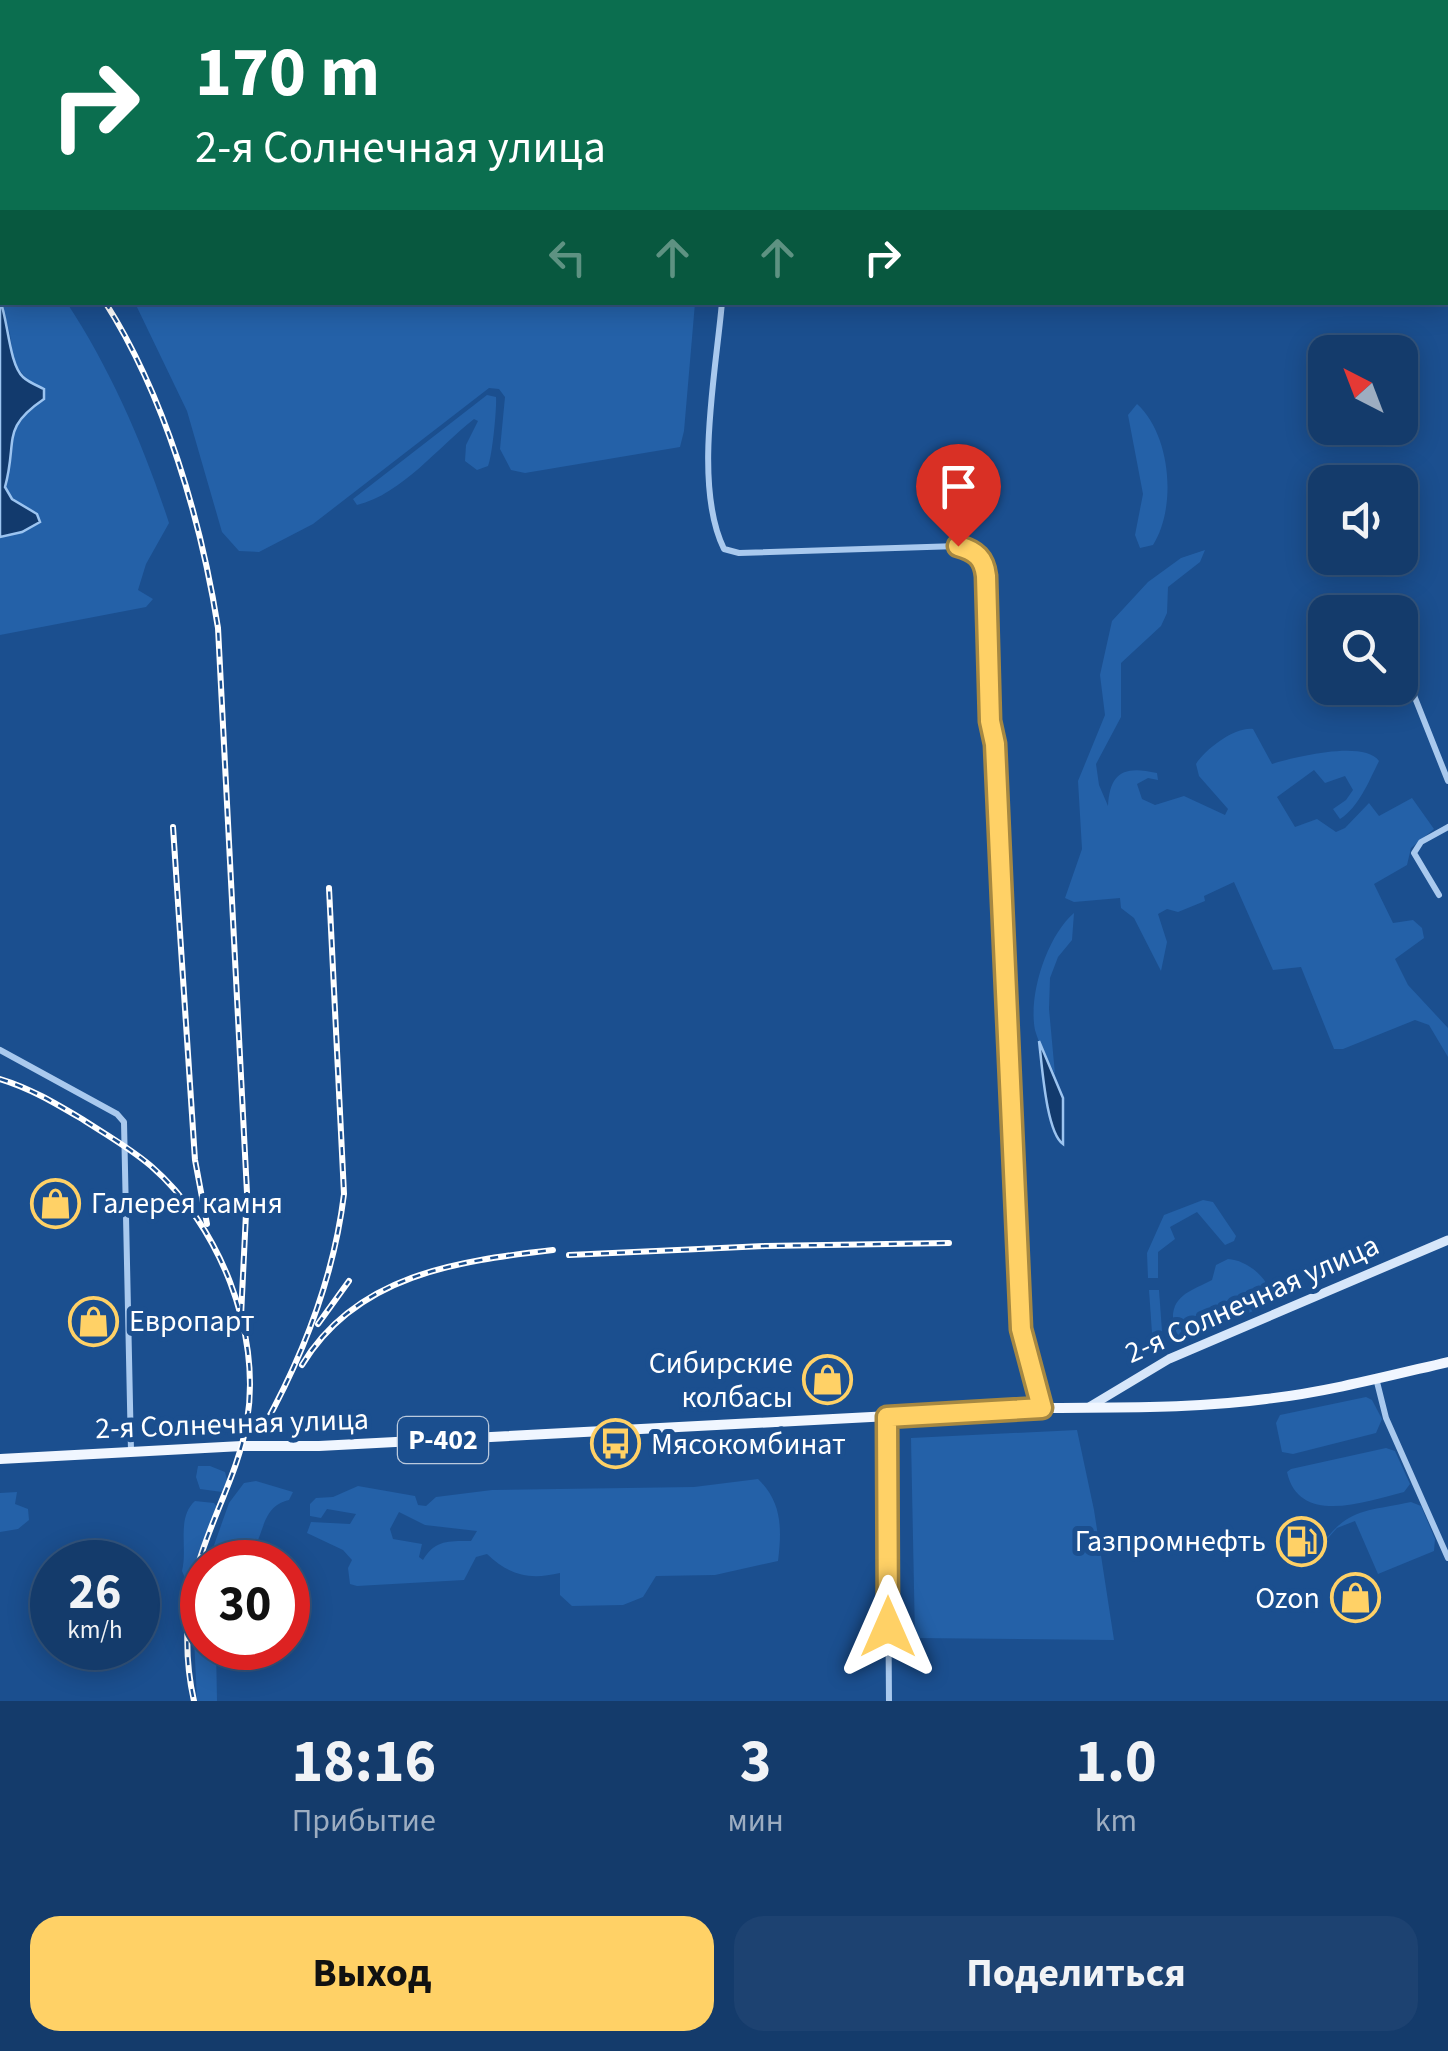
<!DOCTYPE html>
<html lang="ru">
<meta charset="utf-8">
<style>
:root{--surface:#143b6b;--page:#1d4271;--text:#f1f3f6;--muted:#9dadc1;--line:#33557e;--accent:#ffd166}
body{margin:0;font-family:"Source Sans 3",sans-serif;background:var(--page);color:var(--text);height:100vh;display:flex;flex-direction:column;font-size:38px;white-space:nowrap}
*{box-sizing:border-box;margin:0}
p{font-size:32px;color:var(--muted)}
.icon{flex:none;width:55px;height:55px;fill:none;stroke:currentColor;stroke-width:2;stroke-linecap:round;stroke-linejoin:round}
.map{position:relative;height:1701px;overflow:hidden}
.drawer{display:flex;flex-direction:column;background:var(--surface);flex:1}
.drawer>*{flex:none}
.hud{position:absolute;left:0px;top:0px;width:1450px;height:305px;box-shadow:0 5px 25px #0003,0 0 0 2px var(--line);background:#0b6e4f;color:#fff;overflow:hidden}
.needle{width:65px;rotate:318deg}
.buttons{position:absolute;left:1308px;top:335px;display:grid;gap:20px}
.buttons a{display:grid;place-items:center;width:110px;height:110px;border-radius:20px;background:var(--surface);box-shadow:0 5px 25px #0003,0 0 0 2px var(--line);font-size:50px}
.speed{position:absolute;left:30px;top:1540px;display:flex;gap:20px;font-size:50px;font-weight:700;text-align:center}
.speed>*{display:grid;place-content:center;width:130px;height:130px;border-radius:50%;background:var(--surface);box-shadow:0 5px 25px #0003,0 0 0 2px var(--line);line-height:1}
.speed small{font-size:25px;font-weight:400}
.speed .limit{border:15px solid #d22;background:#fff;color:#111}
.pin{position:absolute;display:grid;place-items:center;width:85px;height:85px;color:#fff;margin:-102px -42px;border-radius:50% 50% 50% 0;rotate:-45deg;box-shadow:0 0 10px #0007}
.pin .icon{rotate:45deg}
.me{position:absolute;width:110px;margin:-55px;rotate:0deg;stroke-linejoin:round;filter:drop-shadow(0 0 8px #0008)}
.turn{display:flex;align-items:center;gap:35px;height:210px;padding:0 30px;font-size:45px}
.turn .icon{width:130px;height:130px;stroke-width:2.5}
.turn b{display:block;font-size:70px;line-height:85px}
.lanes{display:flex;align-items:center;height:95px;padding:0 30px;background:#0003;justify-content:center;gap:50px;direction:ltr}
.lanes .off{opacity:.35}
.eta{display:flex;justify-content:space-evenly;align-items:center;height:170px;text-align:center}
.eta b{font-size:60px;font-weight:700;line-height:70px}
.button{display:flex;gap:20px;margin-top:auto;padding:20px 30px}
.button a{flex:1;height:115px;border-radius:30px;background:var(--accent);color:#111;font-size:40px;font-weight:700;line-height:115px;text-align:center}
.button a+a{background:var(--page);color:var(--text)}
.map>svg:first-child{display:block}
.green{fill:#2461a8;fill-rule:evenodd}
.water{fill:#123a6d;stroke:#9cc4f0;stroke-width:2.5}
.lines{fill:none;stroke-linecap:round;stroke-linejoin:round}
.stream{stroke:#9cc4f0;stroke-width:2.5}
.street{stroke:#a9c9ee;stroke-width:6}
.secondary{stroke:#d6e6fa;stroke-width:9}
.primary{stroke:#f0f6ff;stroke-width:10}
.rail-casing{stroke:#fff;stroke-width:6}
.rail{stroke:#1b4f8f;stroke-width:2.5;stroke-dasharray:8;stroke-linecap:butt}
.route-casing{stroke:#a68842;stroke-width:25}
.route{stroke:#ffd166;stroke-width:18}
.labels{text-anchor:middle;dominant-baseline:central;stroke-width:10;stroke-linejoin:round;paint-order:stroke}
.shield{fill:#1b4f8f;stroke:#bbcadd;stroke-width:2.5}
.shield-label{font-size:28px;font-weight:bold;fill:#fff}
.poi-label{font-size:30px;fill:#fff;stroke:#1b4f8f;text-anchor:start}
.street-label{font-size:30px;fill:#fff;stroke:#1b4f8f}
</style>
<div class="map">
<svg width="1448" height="1701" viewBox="0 0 1448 1701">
<rect width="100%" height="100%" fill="#1b4f8f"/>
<g class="green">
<path d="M623,0h825v18v-16z"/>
<path d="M0,205l2,97 65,1c44,67 77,143 102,220l-23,41 -8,26 15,9 -7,8 -146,28v-98l7,-1 30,-22 -25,-15 -7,-12c13,-47 -5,-58 38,-88l-29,-36 -4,-29 -10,-34z"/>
<path d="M135,303h560l-11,128 -4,16 -155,26 -14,-3 -11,-21 5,-52 -6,-8 -10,-1 -176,136 -54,28 -20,-1 -17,-19 -35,-121z"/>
<path d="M487,395l9,2c1,11 -4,61 -8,69l-11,4 -12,-9 1,-16 12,-24 -4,-2c-36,28 -72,75 -117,86l-4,-6z"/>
<path d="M1137,404c34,31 40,103 16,141l-13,3 -5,-13 8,-41 -15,-79z"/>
<path d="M1205,550l-5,12 -32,25 -1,26 -6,13 -40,37v54l-25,47 3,21 9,21c2,-33 15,-41 49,-33l1,7 -10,-2 -11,6 5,15 13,6 29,-9 41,19 3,-6 -29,-33 -3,-12c10,-15 38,-37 57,-35l19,35c23,-7 92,-24 107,-3 -10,20 -20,46 -39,58l-7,-10 13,-9 7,-10 -8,-14 -20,7 -11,-13 -37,27 18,30 22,-8 19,13 9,-4 24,-25 10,13 33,-18 22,31 -23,19 -4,17 -33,19 19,39 20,-3 9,8 2,10 -29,21 13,26 40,43v29l-19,-32 -14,-5 -72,29h-9l-33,-82 -28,3 -39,-88 -30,14 1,5 -27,11 -11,-3 -9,5 9,28 -6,29 -27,-53 -13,-10 -1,-10 -46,4 -9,-4 17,-49 -4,-68 27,-66 -5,-40 12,-54 36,-39 33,-24z"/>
<path d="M1074,913l-2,27 -14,17 -8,21 -1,31 6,65c-7,-14 -16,-29 -20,-44 -7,-35 12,-94 39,-117z"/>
<path d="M1203,1200l10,2 23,34 -2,5 -9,4 -28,-33 -27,15 5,12 -17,13v26h-10l-1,-25 17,-38z"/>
<path d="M1228,1259c19,1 43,20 43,40l-4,6 -88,38 -7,-11 10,-5 -4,-7 -5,-1c-1,-24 20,-29 39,-39l4,-15z"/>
<path d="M1149,1290h10l3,41 -5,5 -5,-3z"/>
<path d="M1366,1397l6,3 10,19 -6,14 -83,21 -11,-2 -6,-29 4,-8z"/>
<path d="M1077,1430l17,80 20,130 -199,-2 -4,-200z"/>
<path d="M1386,1448l9,3 15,33 -6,8c-37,9 -105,35 -117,-20l4,-3z"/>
<path d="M198,1466h12l15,6 2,8 -5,12 -22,-3 -4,-12z"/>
<path d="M758,1479c24,23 24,50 20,82l-63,14 -59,1 -13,21 -20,8 -51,1 -12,-11v-22c-30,7 -50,3 -73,-19l-11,3 -12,23 -107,6 -7,-2 -2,-16 4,-8 -9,-10 -36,-17 4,-11 39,2 6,-10 -29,-5 -6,9 -11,-2v-12l6,-6 17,-1 25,-11 57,10 3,9 8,1 10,-9 56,-7 202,-3zM399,1512l26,13 52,6 -6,10c-23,0 -36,-1 -48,19l-4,-3 3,-13 -29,-5 -3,-10z"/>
<path d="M256,1481l37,11 -4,8c-25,6 -24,27 -34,47l-11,4 -7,11h-29l21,-59 15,-20z"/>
<path d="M17,1492l-2,12 13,5 1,11 -11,9 -18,3v-39z"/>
<path d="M195,1501l19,2 3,4 -25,69 -7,2 -3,-7c6,-23 -6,-53 13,-70z"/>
<path d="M1411,1502l10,4 14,33 -1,12 -56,23 -23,-53 -18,7 -17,19c28,-40 46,-35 91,-45z"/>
<path d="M202,1583v65h14l1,53h-20l-4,-84z"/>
</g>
<g class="water">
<path d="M0,300c8,20 9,64 23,77 5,5 15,9 21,12v10c-44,30 -26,41 -39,88l7,12 25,15 3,8 -18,10 -22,5z"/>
<path d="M1039,1041l24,57v46c-17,-12 -21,-80 -24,-103z"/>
</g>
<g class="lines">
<g class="stream">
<path d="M306,0l1,2"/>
<path d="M94,2l1,-2"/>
<path d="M180,2l2,-2"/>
<path d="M468,2l4,-2"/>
</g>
<g class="street">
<path d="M605,0l1,2"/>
<path d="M722,302c-6,70 -29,184 2,247l15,4 219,-7 13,3 14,17 5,155 5,23 26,585 21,79"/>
<path d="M1374,596l7,16"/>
<path d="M1400,660l48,121"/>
<path d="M1439,895l-25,-42 7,-11 27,-15"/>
<path d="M0,1050l117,64 7,8 7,329"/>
<path d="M1376,1378l10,40 62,140"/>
<path d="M887,1417l2,284"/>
</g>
<path class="secondary" d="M1089,1407l80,-48 279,-119"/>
<path class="primary" d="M0,1459l242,-13h77l723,-38c75,-1 149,1 224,-9 61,-7 122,-23 182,-37"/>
<defs>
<g id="rail">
<path d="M0,169l2,3"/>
<path d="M105,302c60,94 96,218 113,326l29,565 -6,123"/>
<path d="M173,827l22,333 12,64"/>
<path d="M0,1079c30,9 55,24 82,40 23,15 48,29 69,47 68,59 111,166 96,255 -8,50 -35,95 -49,144 -13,42 -14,93 -4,136"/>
<path d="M569,1255l196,-9 184,-3"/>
<path d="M318,1324l31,-43"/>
<path d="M302,1365c54,-90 155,-104 251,-115"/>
<path d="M263,1428c40,-72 71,-152 81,-234l-15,-306"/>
</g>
</defs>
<use href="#rail" class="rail-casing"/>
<use href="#rail" class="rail"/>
</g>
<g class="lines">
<defs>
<path id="route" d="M888,1627l-1,-210 155,-9 -21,-79 -26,-585 -5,-23 -4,-145c-2,-18 -10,-25 -28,-30"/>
</defs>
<use href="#route" class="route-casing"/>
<use href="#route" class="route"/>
</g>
<defs>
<symbol id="shop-ring" viewBox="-11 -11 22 22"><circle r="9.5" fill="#1b4f8f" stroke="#ffd166" stroke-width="1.5"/><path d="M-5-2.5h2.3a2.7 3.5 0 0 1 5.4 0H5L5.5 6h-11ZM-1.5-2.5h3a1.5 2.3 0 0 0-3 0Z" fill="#ffd166"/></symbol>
<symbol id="bus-ring" viewBox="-11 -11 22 22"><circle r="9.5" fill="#1b4f8f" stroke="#ffd166" stroke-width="1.5"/><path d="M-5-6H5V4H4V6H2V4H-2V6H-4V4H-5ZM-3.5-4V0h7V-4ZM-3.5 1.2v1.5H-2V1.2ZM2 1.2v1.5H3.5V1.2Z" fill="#ffd166"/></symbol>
<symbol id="fuel-ring" viewBox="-11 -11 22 22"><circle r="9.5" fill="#1b4f8f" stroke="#ffd166" stroke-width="1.5"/><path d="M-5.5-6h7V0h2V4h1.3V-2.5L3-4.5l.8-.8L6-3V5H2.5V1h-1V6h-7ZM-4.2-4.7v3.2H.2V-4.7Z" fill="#ffd166"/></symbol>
</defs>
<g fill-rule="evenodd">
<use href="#shop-ring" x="28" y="1176" width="55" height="55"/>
<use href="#shop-ring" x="66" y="1294" width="55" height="55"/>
<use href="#shop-ring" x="800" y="1352" width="55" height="55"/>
<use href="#bus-ring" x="588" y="1416" width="55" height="55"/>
<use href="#fuel-ring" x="1274" y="1514" width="55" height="55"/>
<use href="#shop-ring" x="1328" y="1570" width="55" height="55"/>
</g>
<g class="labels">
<rect class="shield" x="398" y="1417" width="90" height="46" rx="8"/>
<g class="shield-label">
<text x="443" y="1440">Р-402</text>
</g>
<g class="poi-label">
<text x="91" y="1203">Галерея камня</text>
<text x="129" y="1321">Европарт</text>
<text x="793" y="1363" text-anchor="end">Сибирские<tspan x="793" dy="34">колбасы</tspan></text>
<text x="651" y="1444">Мясокомбинат</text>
<text x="1266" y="1541" text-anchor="end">Газпромнефть</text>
<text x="1320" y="1598" text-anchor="end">Ozon</text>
</g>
<g class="street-label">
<text transform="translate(1252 1299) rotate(-24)">2-я Солнечная улица</text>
<text transform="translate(232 1424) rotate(-2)">2-я Солнечная улица</text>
</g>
</g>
</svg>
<div class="buttons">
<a><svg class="needle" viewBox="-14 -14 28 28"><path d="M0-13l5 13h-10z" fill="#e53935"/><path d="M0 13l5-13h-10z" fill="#9dadc1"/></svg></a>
<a><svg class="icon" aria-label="sound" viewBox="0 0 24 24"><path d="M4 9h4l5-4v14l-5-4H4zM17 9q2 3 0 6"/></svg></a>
<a><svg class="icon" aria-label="search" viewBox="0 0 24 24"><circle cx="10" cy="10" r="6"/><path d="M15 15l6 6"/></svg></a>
</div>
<div class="speed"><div>26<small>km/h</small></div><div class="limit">30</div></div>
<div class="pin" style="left:958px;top:546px;background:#d93025"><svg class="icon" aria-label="arrive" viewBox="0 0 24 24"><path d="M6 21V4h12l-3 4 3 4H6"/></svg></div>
<svg class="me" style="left:888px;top:1627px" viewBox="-20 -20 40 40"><path d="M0-17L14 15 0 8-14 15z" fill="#ffd166" stroke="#fff" stroke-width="4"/></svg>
<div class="hud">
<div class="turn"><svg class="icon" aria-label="right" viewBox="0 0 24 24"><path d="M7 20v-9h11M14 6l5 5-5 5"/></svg><div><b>170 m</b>2-я Солнечная улица</div></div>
<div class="lanes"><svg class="icon off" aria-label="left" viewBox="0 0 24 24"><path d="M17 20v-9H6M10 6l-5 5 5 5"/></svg><svg class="icon off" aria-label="ahead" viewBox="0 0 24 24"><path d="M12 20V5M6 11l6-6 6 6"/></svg><svg class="icon off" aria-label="ahead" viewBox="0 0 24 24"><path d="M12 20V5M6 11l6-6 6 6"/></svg><svg class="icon" aria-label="right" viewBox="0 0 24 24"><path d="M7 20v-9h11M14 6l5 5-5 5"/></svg></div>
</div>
</div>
<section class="drawer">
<div class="eta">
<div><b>18:16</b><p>Прибытие</p></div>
<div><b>3</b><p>мин</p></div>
<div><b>1.0</b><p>km</p></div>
</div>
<div class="button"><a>Выход</a><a>Поделиться</a></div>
</section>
